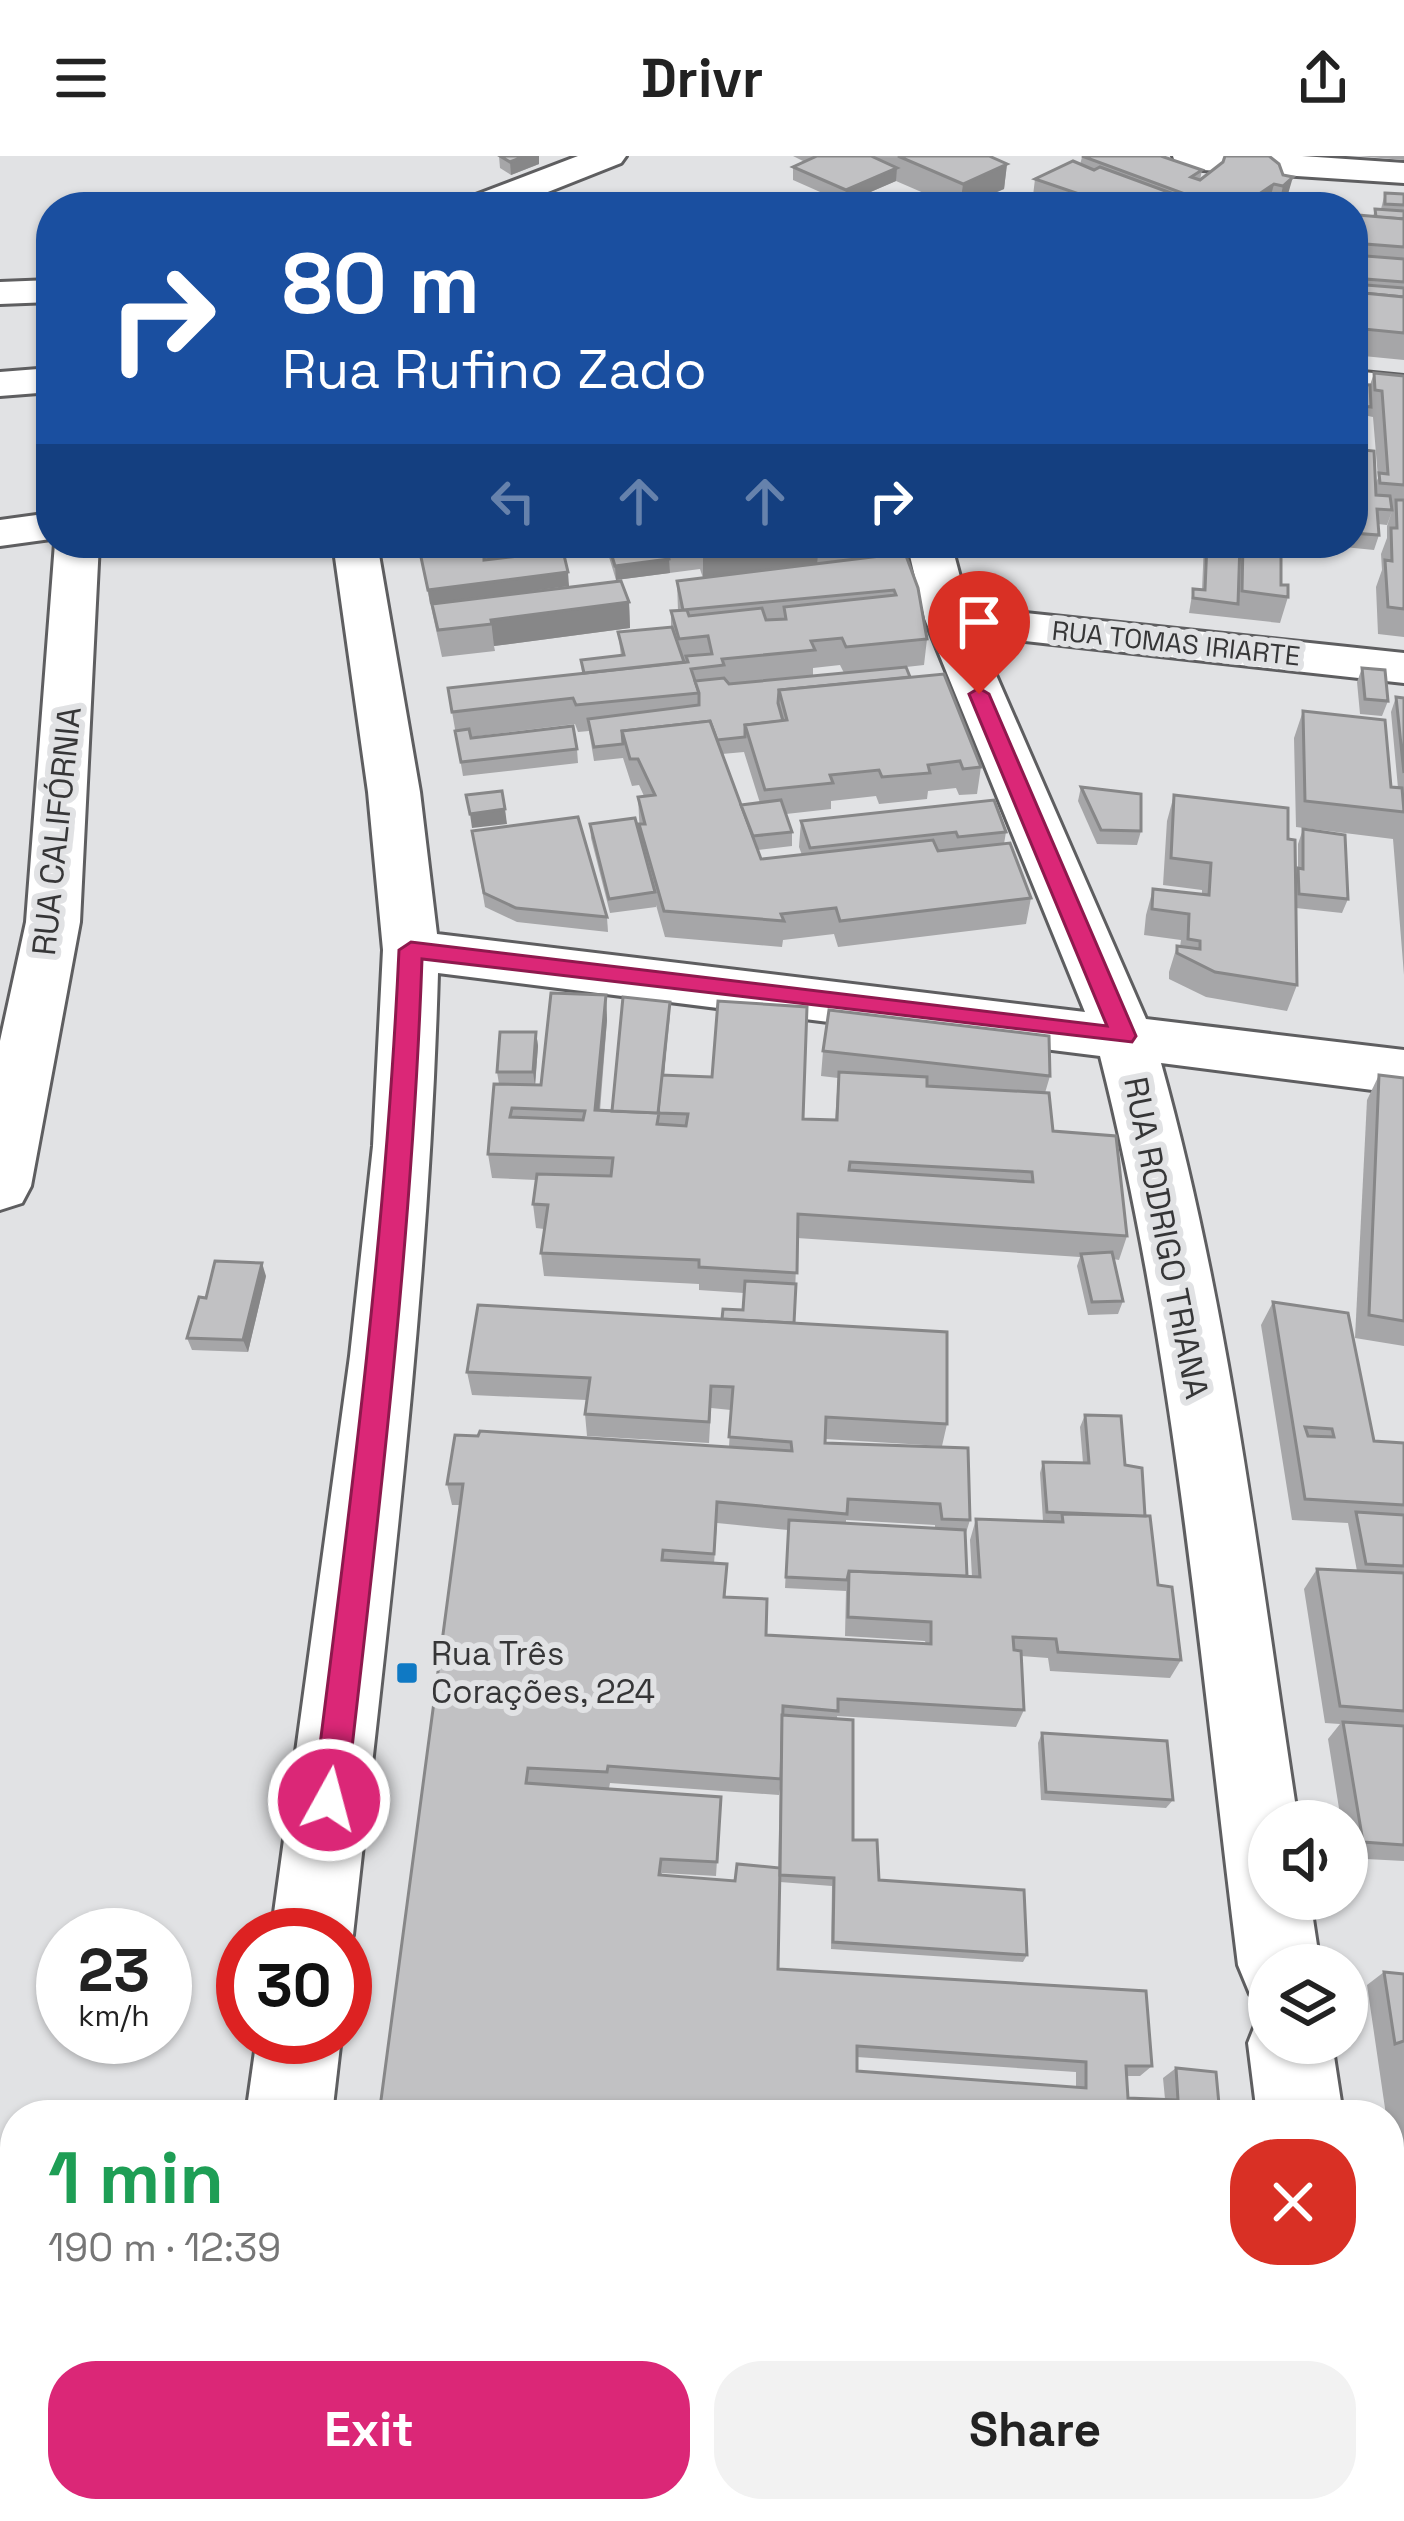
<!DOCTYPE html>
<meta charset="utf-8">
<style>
:root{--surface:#fff;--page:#f2f2f2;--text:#222;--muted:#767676;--accent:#db2777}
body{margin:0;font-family:"Space Grotesk",sans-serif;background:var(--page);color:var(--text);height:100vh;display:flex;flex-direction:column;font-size:45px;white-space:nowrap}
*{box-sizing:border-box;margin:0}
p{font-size:39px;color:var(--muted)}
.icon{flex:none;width:66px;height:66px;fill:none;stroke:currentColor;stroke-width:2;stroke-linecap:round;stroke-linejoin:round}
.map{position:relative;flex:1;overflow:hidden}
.details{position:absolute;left:0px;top:1944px;width:1404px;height:423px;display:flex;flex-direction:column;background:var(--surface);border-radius:48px 48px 0 0;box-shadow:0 3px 9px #0004}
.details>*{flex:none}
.hud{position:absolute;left:36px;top:36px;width:1332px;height:366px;border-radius:48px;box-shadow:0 3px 9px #0004;background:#1a4fa0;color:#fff;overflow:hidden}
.buttons{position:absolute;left:1248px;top:1644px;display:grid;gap:24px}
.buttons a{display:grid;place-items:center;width:120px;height:120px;border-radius:50%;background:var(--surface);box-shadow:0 3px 9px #0004;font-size:60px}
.speed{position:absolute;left:36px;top:1752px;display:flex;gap:24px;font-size:60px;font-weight:700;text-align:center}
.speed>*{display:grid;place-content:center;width:156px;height:156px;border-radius:50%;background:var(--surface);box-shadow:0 3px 9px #0004;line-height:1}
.speed small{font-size:30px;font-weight:400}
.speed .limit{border:18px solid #d22;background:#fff;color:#111}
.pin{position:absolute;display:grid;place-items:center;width:102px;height:102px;color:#fff;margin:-123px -51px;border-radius:50% 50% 50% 0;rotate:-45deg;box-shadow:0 0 12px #0007}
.pin .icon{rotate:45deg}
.me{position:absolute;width:132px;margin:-66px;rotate:7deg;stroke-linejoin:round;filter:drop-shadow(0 0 9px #0008)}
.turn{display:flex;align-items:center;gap:42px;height:252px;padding:0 48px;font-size:54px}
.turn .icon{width:156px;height:156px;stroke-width:2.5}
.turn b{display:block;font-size:84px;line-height:102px}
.lanes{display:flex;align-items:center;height:114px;padding:0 48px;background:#0003;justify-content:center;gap:60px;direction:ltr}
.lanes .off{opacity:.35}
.round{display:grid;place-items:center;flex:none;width:126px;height:126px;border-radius:48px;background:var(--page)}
.summary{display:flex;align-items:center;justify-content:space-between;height:204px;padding:0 48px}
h1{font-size:72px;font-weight:800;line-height:90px;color:#1e9e55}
.cta{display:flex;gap:24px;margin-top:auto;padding:24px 48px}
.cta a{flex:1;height:138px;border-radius:48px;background:var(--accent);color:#fff;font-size:48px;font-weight:800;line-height:138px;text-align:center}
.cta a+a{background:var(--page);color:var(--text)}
header{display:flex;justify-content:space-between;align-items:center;height:156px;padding:0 48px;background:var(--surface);font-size:54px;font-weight:800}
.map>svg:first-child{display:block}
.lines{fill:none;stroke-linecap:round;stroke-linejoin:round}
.street-casing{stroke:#5e5e60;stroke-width:6}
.secondary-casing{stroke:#5e5e60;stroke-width:6}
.street{fill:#fff;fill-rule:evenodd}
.secondary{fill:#fff;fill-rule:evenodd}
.wall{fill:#a6a6a8;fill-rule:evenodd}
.shaded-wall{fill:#878788}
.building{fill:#c1c1c3;stroke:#878788;stroke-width:3;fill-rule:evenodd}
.route{fill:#db2777;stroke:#8e194d;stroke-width:3}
.poi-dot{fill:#0f79c4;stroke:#e1e2e4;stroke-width:4.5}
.labels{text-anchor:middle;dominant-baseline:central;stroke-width:12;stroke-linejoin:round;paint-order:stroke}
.far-street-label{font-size:27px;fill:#363637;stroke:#e1e2e4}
.street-label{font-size:33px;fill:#363637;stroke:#e1e2e4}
.poi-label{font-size:33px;fill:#363637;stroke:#e1e2e4;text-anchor:start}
</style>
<header><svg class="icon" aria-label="menu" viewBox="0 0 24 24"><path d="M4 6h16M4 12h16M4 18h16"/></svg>Drivr<svg class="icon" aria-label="share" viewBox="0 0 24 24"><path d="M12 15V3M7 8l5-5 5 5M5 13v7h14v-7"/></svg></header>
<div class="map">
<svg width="1404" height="2365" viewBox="0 0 1404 2365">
<rect width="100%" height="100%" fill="#e1e2e4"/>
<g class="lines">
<defs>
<g id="street">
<path d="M1173,0h129l102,7v20l-216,-14 -12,-3z"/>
<path d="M51,212v24l-51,4v-24z"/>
<path d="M1353,215l51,5v24l-51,-5z"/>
<path d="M51,357v26l-51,7v-26z"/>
<path d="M55,387h44l-19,379 -49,264 -9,17 -22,7v-169l26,-119z"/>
<path d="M333,387h44l43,249 17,142 648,78 -160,-393 -18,-76h44l17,64 436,46v30l-425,-47 167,383 258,31v44l-243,-31c69,248 98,505 137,758h-29v78h41l10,66h-51v37l-19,-8 -12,-29c-38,-303 -63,-613 -138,-909l-662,-83c-9,322 -50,642 -85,962l-8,19v-19h-74l79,-579 23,-210 10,-196 -15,-158z"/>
<path d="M1269,1853v34h63l11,72h-86l-9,-72 12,-30z"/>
<path d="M257,1881h84l-9,78h-86z"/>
<path d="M15,2245v96l-15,3v-96z"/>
<path d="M1389,2317l15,48h-96l-2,-13h83z"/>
<path d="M193,2352h98l-2,13h-98z"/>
</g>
<g id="secondary">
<path d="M578,0h48l-5,7 -111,44h-50l5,-8z"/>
<path d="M51,124v22l-51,2v-22z"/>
</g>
</defs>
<use href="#street" class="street-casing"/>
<use href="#secondary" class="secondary-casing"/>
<use href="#street" class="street"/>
<use href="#secondary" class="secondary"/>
</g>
<g class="wall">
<path d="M499,0l40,8 -28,11 -11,-7z"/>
<path d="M793,0h196l18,8 -3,25 -40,18h-8l-60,-26 -51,22 -52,-23v-13l12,-5z"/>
<path d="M1358,0h46v4z"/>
<path d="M1082,1l120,13 -2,10 79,-16 7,37 -5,6h-240l-9,-3 3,-25 45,-14z"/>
<path d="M1385,37l19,1v166l-51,-5v-125l5,-15 15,2 2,-8h6z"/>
<path d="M1374,217l30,3v261l-26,-3 -2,-47 6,-17 -1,-16 6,-16v-12l5,-15 -5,14 -9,-1 1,11 -5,15 -70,-7h49v-94l22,36 3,-7 -5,-61 -5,-1 -2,5 -13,-2v-35l17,1z"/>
<path d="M417,387h129l2,10 21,33 -111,15 171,1 1,26 -136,18 1,5 -53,6z"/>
<path d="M608,387h290l-2,11 31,85 -3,26 -18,2 4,10 71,90 -4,27 -18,1 -3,-7 -28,3 -1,8 -48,5 -3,-8 -45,5v8l-45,5 6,18v14l-34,4 3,9 41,-4 -3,-8 2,-26 205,11 -2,12 27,54 -5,26 -188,23 -4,-13 -51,6 -1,7 -117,-10 -9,-32v2l-46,6 -19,-75 -1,-14 50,12 -2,-39 6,-1 -5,-11 -7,1 -9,-28 -29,3 -5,-30 -11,1 -3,-8 -105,13 1,1 106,11 1,14 -115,13 -15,-88 134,-15 -1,-13 40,-4 -3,-24 53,-5v-16h7l-1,-30 26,-3 -3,-9 -84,11 -7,-23zM840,509l4,8 -31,3v-8zM744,596l16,51 -19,2 -19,-51z"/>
<path d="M1204,387h77v42l7,12 -8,26 -91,-10 4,-24 9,1z"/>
<path d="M1362,512l26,33 -6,15 -22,-2 -3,-32z"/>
<path d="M1396,541l8,1v277l-11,-136 -97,-12 -2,-89 9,-27 88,76 7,1 -7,-76z"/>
<path d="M1081,631l60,44 -4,14 -40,-1 -19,-43z"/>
<path d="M1174,639l114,44 8,36 2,-6v-25l5,-15 45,70 -6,14 -46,-5 1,77 -10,26 -81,-14 -37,-18v-7l8,-26 3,1 1,-7 -37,-5 2,-20 7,-26 49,5v-4l-39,-5 4,-64z"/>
<path d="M472,675l135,86 1,15 -91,-10 -32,-15z"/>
<path d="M606,839l1,25 -7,91h12l58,-95 -6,60 139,43 32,1 3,-42 -17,-2 2,-25 227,25 -5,17 8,38 74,105 -8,24 -6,-1 10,42 -5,13 -30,1 -11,-49 3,-9 -283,-19 -3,85 153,101 -5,22 -117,-7v4l145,77 -5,16 2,40 5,1 -2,-37 6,-21 67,2 -3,-48 3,-11 40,1 -3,-36 5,-12 40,50 20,51 13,69 23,75 -11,18 -120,-7 -2,-13 -27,-2 3,54 -8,17 -179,-11 16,124 26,40 148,75 -4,7 -192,-13 1,-63 -52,-4 -2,87 374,97 -12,10h-14l2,22 37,1 -2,-21 13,-10 44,47h-397l-47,-3 -397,3 81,-610h-8l-5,-21 282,-37 2,-37 -20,-2 -2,35 -122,-7 -2,-22 2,-14 -115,-5 -5,-23 255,-53 21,-9 1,-17 -45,-3v-6l-155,-8 -3,-23 3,-24 -8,-1 -3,-24 3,-24 -44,-2 -4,-24 11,-70 -2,-12 39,-40 2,14 -3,39h6zM846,1364l89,5v3l-89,-5zM717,1367l71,7 -3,58 61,3 -1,45 80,5 1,3 -160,-9 -40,-38 -12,-33zM610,1627l169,12 1,-6 -2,79 -43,13 -73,-6v-2l54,3 5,-79 -112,-9zM857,1901l219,15v15l-219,-16z"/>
<path d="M1379,919l25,3v268l-49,-8 12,-238z"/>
<path d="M266,1120l-18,76 -56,-2 -5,-12z"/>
<path d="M1273,1146l101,139 30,2v418l-57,-3v-37h-6l-13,-82 12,-15 -15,-1 -21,-134 13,-20 40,2 -9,-48 -56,-3 -31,-195z"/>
<path d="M1042,1577l131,67 -7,8 -125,-8 -3,-57z"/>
<path d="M1384,1816l20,2v253l-15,-96v-16h-3l-19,-130z"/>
</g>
<g class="shaded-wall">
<path d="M525,0h14v8l-28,11 -1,-13z"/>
<path d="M1007,8l-3,25 -44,18 3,-23z"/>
<path d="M897,12l-1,13 -51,22 1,-13z"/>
<path d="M1293,21l-7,24 -5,6h-3l5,-21z"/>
<path d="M1274,28l-6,23h-28z"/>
<path d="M782,387h37l-2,22 -114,15v-27z"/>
<path d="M669,403l1,14 -54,7 -1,-14z"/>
<path d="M568,416l1,14 -139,18 -2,-14z"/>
<path d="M629,446l1,26 -136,18 -3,-26z"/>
<path d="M505,653l2,15 -35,4 -2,-14z"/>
<path d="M606,839l1,25 -10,115 -2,-25z"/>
<path d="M670,846l-9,111h-2z"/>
<path d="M536,876l2,14 -3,40 -2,-14z"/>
<path d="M262,1107l4,13 -18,76 -5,-12z"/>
</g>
<g class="building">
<path d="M500,0h25l-15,6z"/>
<path d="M817,0h54l26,12 -51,22 -53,-23z"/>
<path d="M898,0h91l18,8 -44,20z"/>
<path d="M1082,0h79l41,14 -11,7 9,3 23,-18 2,-6h44l10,8 4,11 10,2 -10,9 -9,-2 -34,23h-20z"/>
<path d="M1073,5l21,9 6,-3 109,40h-92l-82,-28z"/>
<path d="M1385,37l19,1v11l-19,-1z"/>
<path d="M1375,53l29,2v8l-28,-2z"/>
<path d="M1358,59l46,4v28l-51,-4v-13h6z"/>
<path d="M1353,99l51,4v23l-51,-4z"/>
<path d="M1353,128l51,4v9l-51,-5z"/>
<path d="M1353,136l51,5v36l-51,-5z"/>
<path d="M1374,217l30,3v109l-24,-2 -1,-10 9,1 -6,-83 -7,-1z"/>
<path d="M1353,228l17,1 1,22 -18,-2z"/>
<path d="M1353,293l21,2 2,44 14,1 2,14 -15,-1 2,26 -26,-2z"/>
<path d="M1396,344h8v109l-16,-2 -3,-47 7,1 -1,-33h6z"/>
<path d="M418,387h128l2,6 -64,7v4l79,-9 5,21 -140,18z"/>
<path d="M608,387h58l3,16 -54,7z"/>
<path d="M701,387h81l-79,10z"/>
<path d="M1207,387h33l-2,61 -45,-6v-9l12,1z"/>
<path d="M1243,387h38v42h7v12l-46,-6z"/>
<path d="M905,397l13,35 9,51 -81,8 -4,-9 -31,3 4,9 -93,9 2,6 -33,4 8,24 -123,12 -3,-7 -121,14 -4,-24 240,-26 -2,-6 26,-2 -4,-18 -29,3 -8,-28 16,-1 2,6 73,-8 4,12 20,-1 -2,-12 112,-12 -2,-5 -211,20 -6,-29z"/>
<path d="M621,425l8,21 -138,18 1,4 -54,6 -6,-26z"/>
<path d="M672,471l12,35 -100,11 -3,-13 43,-5 -6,-23z"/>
<path d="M906,511l4,10 -131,13 -1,13 5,18 -38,4v12l-28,3 -7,-19 -88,10 1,13 -29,3 -6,-28 111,-14v-12l-4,-12 29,-3 5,6z"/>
<path d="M1362,512l23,2 3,31 -23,-2z"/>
<path d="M944,518l37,93 -18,2 -3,-8 -32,4 2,8 -48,4 -3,-7 -49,5 3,8 -68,7 -20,-65 42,-5 -8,-30z"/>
<path d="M1396,541l8,1v75z"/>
<path d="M1303,555l82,9 6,67 11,1 2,24 -99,-11z"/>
<path d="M710,565l51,138 172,-19 5,11 72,-8 21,55 -191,23 -4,-13 -55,6 3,7 -120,-10 -25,-87h6l-7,-27 17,-2 -17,-36h-8l-8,-28z"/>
<path d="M573,570l4,23 -116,13 -6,-31 14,-2 2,9z"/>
<path d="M1081,631l60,7v37l-40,-1z"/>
<path d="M502,635l3,18 -35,5 -4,-19z"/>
<path d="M1174,639l114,13v31l7,1 2,145 -82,-13 -38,-19v-7l23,3v-8l-12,-2 1,-25 -37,-5 1,-20 56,6 2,-32 -40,-5z"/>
<path d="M781,644l11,32 -39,4 -12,-31z"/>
<path d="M994,644l12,32 -48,5 -2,-5 -146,16 -9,-27z"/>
<path d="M578,661l29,100 -91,-9 -32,-15 -12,-62z"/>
<path d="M635,662l20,74 -46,7 -19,-75z"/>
<path d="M1303,673l42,6 3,64 -49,-5 -1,-26 5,1z"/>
<path d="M551,837l55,2 -11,115 64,3 -2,11 29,2 2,-12 -30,-1 3,-38 51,2 6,-76 89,6 -4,112 34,1 2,-48 88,5v9l122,7 4,38 63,5 11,100 -329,-22 -1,59 -98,-6v-7l-158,-7 7,-48 -15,-1 4,-30 74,2 2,-18 -125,-4 6,-70 47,1zM512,952l73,3 -2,9 -73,-3zM850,1006l182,10 1,10 -184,-12z"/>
<path d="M623,841l47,5 -12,111 -46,-2z"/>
<path d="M829,854l220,26 1,40 -227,-25z"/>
<path d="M500,876h36l-3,40h-36z"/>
<path d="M1379,919l25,3v243l-35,-6z"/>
<path d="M1112,1096l11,49 -31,1 -11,-48z"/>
<path d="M215,1105l47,2 -19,77 -56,-2 12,-41 7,1z"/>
<path d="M745,1125l51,3 -2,39 -72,-4 1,-10 20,1z"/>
<path d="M1273,1146l75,11 26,128 30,2v62l-99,-6zM1305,1271l27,2 2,8 -26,-1z"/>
<path d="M478,1149l469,27v92l-121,-7 -1,26 143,5 2,72 -28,-1 -2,-15 -92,-5 -1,15 -130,-12 -3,52 -51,-4 -1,10 65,4 -3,33 43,2 -1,36 165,9v-22l-83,-5 1,-46 131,6 -4,-58 87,3 -1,-8 88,2 8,69 14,2 9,73 -123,-8 -2,-13 -43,-2 1,13 7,1 3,59 -186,-11v12l-55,-5 -2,73 -173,-13 -1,6 -79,-4 -2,15 195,14 -4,65 -56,-3 -2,16 76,6 2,-17 43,4 -2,101 368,22 6,75h-26l2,32 50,2 -2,-32 40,4 4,43h-342v-6l-102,-7v13h-397l84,-631h-16l8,-49 23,1 2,-5 312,20 -1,-9 -62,-5 4,-50 -22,-1 -2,36 -124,-8 5,-36 -123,-6zM857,1890l229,16v26l-229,-17z"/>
<path d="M1085,1259l36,1 4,49 17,3 3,48 -98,-4 -4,-50 46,1z"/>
<path d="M1356,1356l48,3v51l-38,-2z"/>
<path d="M789,1364l176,10 2,46 -118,-5 -2,9 -61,-3z"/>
<path d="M1317,1413l87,4v138l-64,-5z"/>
<path d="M782,1559l71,5v120h24l2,40 145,10 3,65 -194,-13 1,-64 -54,-3z"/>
<path d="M1343,1566l61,4v119l-41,-3z"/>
<path d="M1042,1577l125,8 6,59 -127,-8z"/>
<path d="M1384,1816l20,2v67l-9,3z"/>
<path d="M338,2352h779l58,5 1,8h-838z"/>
</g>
<path class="route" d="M979,532l10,6 147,342 -4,6 -710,-83c-10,282 -44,561 -76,841l-5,12 -12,4 -11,-4 -5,-12c36,-283 73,-565 86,-850l12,-8 696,84 -138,-332z"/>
<rect class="poi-dot" x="395" y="1505" width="24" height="24" rx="6"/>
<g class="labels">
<g class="far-street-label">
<text transform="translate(1176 487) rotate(6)">RUA TOMAS IRIARTE</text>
</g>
<g class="street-label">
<text transform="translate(57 675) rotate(-84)">RUA CALIFÓRNIA</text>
<text transform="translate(1166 1082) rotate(79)">RUA RODRIGO TRIANA</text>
</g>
<g class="poi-label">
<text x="431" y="1498">Rua Três<tspan x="431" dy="38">Corações, 224</tspan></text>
</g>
</g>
</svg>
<div class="buttons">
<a><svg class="icon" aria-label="sound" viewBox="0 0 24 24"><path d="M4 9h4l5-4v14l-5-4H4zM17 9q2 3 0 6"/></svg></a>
<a><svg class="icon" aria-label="layers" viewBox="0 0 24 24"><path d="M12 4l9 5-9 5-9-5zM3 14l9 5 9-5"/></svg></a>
</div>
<div class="speed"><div>23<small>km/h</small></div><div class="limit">30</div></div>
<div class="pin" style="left:979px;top:538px;background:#d93025"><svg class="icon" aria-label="arrive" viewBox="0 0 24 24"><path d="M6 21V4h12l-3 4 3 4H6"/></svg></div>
<svg class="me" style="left:329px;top:1644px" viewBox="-20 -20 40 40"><circle r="17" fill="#db2777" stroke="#fff" stroke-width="3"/><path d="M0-11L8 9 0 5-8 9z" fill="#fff"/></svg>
<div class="hud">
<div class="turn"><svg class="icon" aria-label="right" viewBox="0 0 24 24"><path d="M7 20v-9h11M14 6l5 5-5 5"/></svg><div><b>80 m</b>Rua Rufino Zado</div></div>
<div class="lanes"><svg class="icon off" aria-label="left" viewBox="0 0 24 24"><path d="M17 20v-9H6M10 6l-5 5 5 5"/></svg><svg class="icon off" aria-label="ahead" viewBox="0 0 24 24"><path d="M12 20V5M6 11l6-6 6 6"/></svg><svg class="icon off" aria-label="ahead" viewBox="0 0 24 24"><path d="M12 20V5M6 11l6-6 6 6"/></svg><svg class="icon" aria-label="right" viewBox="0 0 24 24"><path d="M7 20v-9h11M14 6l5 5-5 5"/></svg></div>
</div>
<section class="details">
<div class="summary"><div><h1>1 min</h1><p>190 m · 12:39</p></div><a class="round" style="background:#d93025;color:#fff"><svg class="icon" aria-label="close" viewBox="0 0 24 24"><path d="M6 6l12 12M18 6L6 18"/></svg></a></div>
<div class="cta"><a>Exit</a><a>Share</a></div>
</section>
</div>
